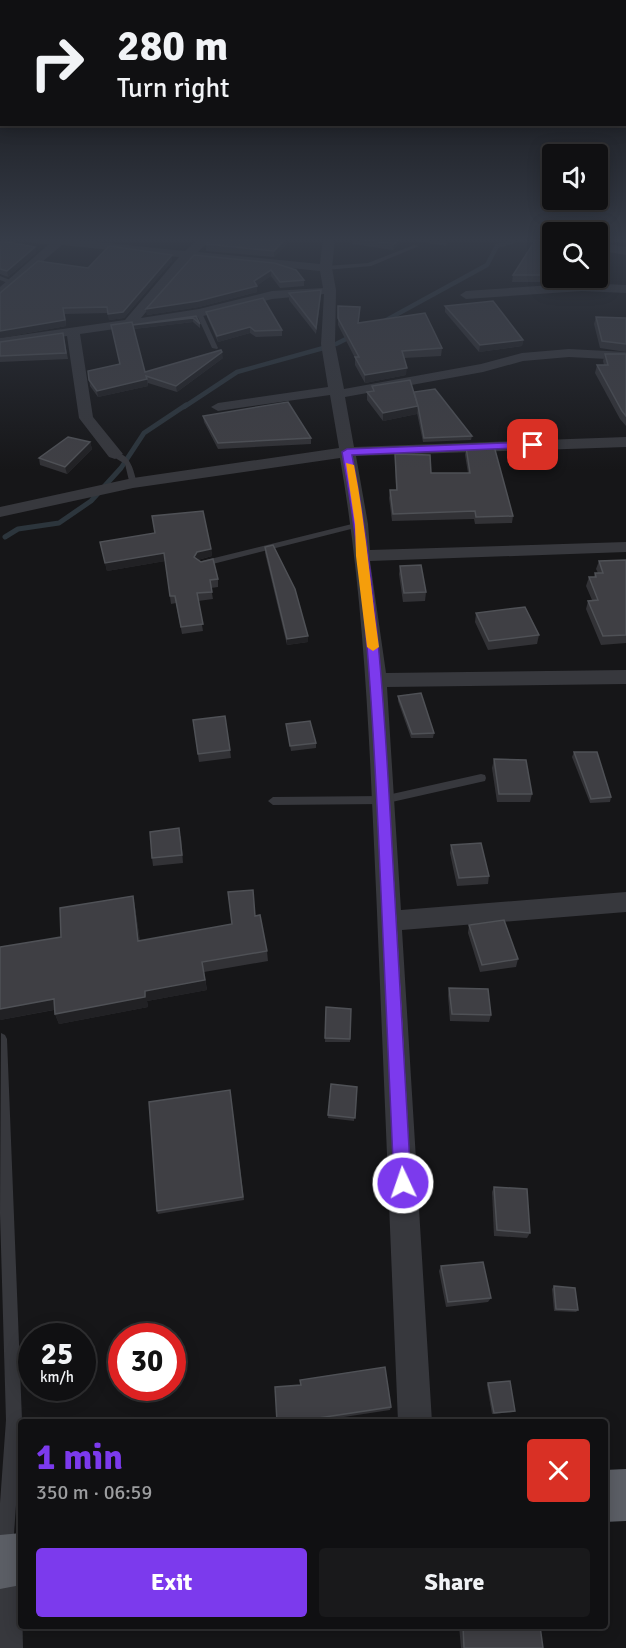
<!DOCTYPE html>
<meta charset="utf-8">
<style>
:root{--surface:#101012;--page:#19191b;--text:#f1f3f6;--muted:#9c9d9f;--line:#303032;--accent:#7c3aed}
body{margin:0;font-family:Signika,sans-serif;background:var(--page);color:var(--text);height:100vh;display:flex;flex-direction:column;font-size:22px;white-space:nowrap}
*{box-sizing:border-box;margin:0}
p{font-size:20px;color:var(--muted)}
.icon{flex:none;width:33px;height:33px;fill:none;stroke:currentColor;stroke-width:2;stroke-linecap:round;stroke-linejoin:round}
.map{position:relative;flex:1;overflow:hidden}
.panel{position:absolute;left:18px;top:1419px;width:590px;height:210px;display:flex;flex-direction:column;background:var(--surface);border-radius:6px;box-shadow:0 3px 15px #0003,0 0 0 2px var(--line)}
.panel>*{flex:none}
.guide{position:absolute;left:0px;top:0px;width:627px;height:126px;box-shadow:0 3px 15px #0003,0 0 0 2px var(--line);background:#101012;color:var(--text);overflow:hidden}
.controls{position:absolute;left:542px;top:144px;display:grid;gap:12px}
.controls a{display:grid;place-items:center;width:66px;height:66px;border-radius:6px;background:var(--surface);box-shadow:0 3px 15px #0003,0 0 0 2px var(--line);font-size:30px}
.speed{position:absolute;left:18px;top:1323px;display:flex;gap:12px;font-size:30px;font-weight:700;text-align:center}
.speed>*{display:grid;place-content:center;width:78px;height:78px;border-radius:50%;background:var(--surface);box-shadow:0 3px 15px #0003,0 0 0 2px var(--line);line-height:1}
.speed small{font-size:15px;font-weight:400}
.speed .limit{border:9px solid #d22;background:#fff;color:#111}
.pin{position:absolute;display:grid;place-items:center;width:51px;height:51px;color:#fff;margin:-26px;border-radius:12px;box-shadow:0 3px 9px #0006}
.me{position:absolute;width:66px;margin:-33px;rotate:357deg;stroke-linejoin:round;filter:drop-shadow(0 0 4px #0008)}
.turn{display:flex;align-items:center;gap:21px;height:126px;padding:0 18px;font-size:27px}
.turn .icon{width:78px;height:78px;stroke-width:2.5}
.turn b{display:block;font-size:42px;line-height:51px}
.round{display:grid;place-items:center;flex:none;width:63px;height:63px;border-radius:6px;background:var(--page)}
.headline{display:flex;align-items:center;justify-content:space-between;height:102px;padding:0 18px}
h1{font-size:36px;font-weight:700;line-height:45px;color:var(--accent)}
.cta{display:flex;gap:12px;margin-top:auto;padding:12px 18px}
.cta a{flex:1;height:69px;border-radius:6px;background:var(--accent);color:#fff;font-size:24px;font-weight:700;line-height:69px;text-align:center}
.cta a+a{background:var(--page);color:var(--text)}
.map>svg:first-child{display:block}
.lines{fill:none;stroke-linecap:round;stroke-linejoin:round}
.stream-far1{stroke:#2c353c;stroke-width:4.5}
.stream{stroke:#2c353c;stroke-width:5}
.service{fill:#37383d;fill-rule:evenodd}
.minor{fill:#37383d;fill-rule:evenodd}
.trunk{fill:#5b5e65;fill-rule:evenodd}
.wall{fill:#323236}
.shaded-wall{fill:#212124}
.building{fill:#3f3f44;stroke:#4f5156;stroke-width:1.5}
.route{fill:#7c3aed;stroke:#51269a;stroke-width:1.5}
.slow{fill:#f59e0b}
</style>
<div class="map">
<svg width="626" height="1648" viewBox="0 0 626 1648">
<rect width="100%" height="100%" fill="#161618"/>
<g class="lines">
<g class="stream-far1">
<path d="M381,323l106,-58 10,-19 23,-7"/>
<path d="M336,344l18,-9"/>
<path d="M184,407l53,-35 90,-25"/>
</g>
<path class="stream" d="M5,537l13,-8 41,-6 32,-22 30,-33 23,-35 42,-28"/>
<g class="service">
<path d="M414,245l5,1 -48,20 -45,4 -3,-2 3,-2 42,-3z"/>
<path d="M0,276l15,6 1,1 -3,2 -13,-5z"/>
<path d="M197,312l5,1 16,35 -1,1 -5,-1 -16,-35z"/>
<path d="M112,452c19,1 21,17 25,31l-1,2h-6l-5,-21 -13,-8z"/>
<path d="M360,522l4,2 -1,2 -162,41 -4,-3 1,-2z"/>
<path d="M481,774l4,1 1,3 -1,3 -102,23 -110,1 -5,-4 5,-4 110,-1z"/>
<path d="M1,1033l4,2 2,4 15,381 -9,128 -2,6 -6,2 -5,-2v-51l6,-83 -6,-207z"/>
</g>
<g class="minor">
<path d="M26,239h42l117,12 13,-12h13l-13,13 122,12 3,-25h12l-3,29 4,22 -1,54 9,45 137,-25 41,-11 47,-4 57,3v8l-57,-3 -46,4 -40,11 -138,25 9,50 272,-10v10l-270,9 12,68 2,26 256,-8v10l-256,9 16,112 240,-3v14l-239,3 14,223 225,-18v20l-224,18 30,492h-34c-7,-170 -14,-340 -21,-510 -7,-152 -11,-304 -37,-454l-207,30 -133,29v-10l133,-29 206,-30 -9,-53 -112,16 -7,-4 7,-4 110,-16 -7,-43 3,-50 -52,5 -73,18 -119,17 13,83 30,37 -8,5 -6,-2 -30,-39 -12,-82 -67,10v-8l125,-18 54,-63 -117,-12 -62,53v-11l49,-43 -17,-1zM191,258l129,13 3,17 -51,3 -73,18 -58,9z"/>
<path d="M597,242l29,5v8l-29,-5z"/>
<path d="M582,283l44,2v8l-44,-2 -116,8 -6,-4 6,-4z"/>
<path d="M4,1544l13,5 4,10 2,89h-23v-102z"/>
</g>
<g class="trunk">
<path d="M626,1469v52l-22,1v-52z"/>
<path d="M21,1533v52l-21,4v-54z"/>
</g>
</g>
<g class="wall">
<path d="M352,239h52l-11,11 -41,-6z"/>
<path d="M404,239h47l-5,7z"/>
<path d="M0,242l35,5 1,6 -28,24 -8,-3z"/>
<path d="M206,244h81l-13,13 -68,-6z"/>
<path d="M172,255v6l-48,57 -15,2 -1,-7 -43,1 1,12 -66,12v-45l88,-25z"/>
<path d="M274,263l30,17v6l-24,2 -9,-12 -15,10 1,6 -58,15 -52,8 -1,-6z"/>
<path d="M552,268l-7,14h-33l1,-7z"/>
<path d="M289,293l32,3 -5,38 -27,-34z"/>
<path d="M338,306l22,1 -1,15 83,26 -1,8 -37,2 2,17 -41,8 -10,-18v-7l-17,-33z"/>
<path d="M445,306l78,34 -1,6 -43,6 -34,-40z"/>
<path d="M206,312l76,18v6l-26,1 -6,-4 -32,9 -11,-25z"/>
<path d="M196,316l4,8v4l-7,-6 -59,7 11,43 78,-14 -46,34 -29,-9v3l-50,11 -8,-11 -2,-15 32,-7 -9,-39h22z"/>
<path d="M596,317l30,1v34l-26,-4 -6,-24z"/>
<path d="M63,333l5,26 -68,3v-20z"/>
<path d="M605,354h21v72l-6,-7 -25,-46 2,-8h7l-1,-4z"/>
<path d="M372,386l42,7 58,43 -1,4 -48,2 -6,-29v1l-34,7 -16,-21v-8l5,-1z"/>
<path d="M203,416l108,22v6l-93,5 -14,-27z"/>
<path d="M90,442l2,7 -25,25 -27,-9 -1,-7z"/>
<path d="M466,447l47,69 -1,7 -37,1 -1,-5 -82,2 -3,-23 1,-8h6l-1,-28v-8l36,19h37l-3,-18z"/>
<path d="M100,542l111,7 1,7 -14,4 20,19v8l-7,1 2,11 -15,2 5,30 -21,3 -6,-31 -5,1 -6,-43 -58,10z"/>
<path d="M265,547l43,95 -21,3 -22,-92z"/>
<path d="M626,560v83l-25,2 -15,-36 2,-8 4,-1 -6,-14 3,-9h5l1,-4h3l-2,-4 3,-8z"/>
<path d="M400,566l26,26 -1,9 -22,1 -4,-28z"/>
<path d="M476,613l63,22 -2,9 -49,6 -13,-28z"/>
<path d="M398,696l36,37 -1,5h-22l-13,-37z"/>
<path d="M193,720l37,30 1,8 -32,4z"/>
<path d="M286,724l30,19v5l-25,3z"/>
<path d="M574,752l37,45 -1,5 -20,1 -18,-46z"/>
<path d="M494,759l38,35 -2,8h-33l-5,-34z"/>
<path d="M181,836l2,27 -30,3 -1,-8z"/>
<path d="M451,845l38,31 -1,8 -31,2 -7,-33z"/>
<path d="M133,896l2,11 5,34 92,-17 23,-8 12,35 1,10 -64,11 3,18 -60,11 1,6 -89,17 -4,-10 -1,-4 -54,10 61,-83z"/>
<path d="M469,925l49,34 -2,8 -36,5 -12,-39z"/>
<path d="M449,988l42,27 -2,7 -39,-1 -2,-26z"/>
<path d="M326,1007l25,2 -1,33h-25z"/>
<path d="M331,1084l26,3 -3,34 -26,-3z"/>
<path d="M230,1090l14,110 -86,14 -1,-3z"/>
<path d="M494,1187l36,46 -3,5 -33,-2 -2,-44z"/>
<path d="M441,1266l50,32 -3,4 -42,5 -7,-36z"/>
<path d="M554,1286l24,24 -2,2 -22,-1 -2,-22z"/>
<path d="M488,1383l27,28 -2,1 -21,2 -5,-29z"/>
<path d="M391,1407l-1,3 -79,12h-34z"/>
<path d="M459,1626h81l3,22h-82z"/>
</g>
<g class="shaded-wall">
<path d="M285,239h2v5l-13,13v-6z"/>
<path d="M399,239h5l-11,11 1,-6z"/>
<path d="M448,239h3l-5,7 1,-5z"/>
<path d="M35,247l1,6 -28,24 -1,-6z"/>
<path d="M172,255v6l-48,57 -15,2 -1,-6z"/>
<path d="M552,264v4l-7,14 1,-7z"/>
<path d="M271,270v6l-16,11 2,-1v6l-58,15 -52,8 -1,-6 108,-28z"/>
<path d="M63,308l3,18 -66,12v-7z"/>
<path d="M193,318v4l-60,7 -1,-4z"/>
<path d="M250,327v6l-32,9 -1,-6z"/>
<path d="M523,340l-1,6 -43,6 1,-7z"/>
<path d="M222,352l1,6 -46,34 -1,-6z"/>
<path d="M407,368l-1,7 -41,8v-8z"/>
<path d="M147,379l1,7 -50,11 -1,-6z"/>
<path d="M418,406l-1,8 -34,7v-8z"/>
<path d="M90,442l2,7 -25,25 -2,-7z"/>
<path d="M211,549l1,7 -15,4 -3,-3 3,-5z"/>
<path d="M164,553l1,8 -58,10 -2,-8z"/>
<path d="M308,636v6l-21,3v-6z"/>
<path d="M133,896l2,11 6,44 -3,-10z"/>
<path d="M205,980l2,10 -60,11 1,6 -89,17 -4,-10 90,-23z"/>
<path d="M54,999l4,10 -58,11v-11z"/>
</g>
<g class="building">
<path d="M212,239h73l-11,12 -68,-7z"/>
<path d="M359,239h40l-5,5z"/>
<path d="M536,239l16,3v22l-6,11h-33z"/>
<path d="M2,241l33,6 -28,24 -7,-2v-27z"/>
<path d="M109,246l63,9 -49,57 -15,2 -1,-7 -44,1 2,12 -65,11v-38l38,-32 50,7z"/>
<path d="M194,255l80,8 22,7 8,10 -24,2 -9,-12 -17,11 3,5 -59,15 -52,8z"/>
<path d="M321,290l-5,38 -27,-35z"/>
<path d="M263,298l19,32 -27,1 -5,-4 -33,9 -11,-24z"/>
<path d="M493,301l30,39 -43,5 -35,-39z"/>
<path d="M338,306l22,1 -2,16 67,-10 17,35 -40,3 5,17 -42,7 -10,-18h4l-21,-39z"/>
<path d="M196,316l4,8 -7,-6 -61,7z"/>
<path d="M596,317l30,1v26l-24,-3z"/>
<path d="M132,322l13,50 76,-22 1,2 -46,34 -30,-10 1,3 -50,12 -8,-11 -1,-9 32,-7 -9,-39z"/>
<path d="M63,333l3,20 -66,3v-14z"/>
<path d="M605,354h21v62l-4,-5 -25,-46h11z"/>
<path d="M410,380l8,26 -35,7 -16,-21 7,-1 -2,-5z"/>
<path d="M435,389l37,47 -48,2 -6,-32 -4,-14z"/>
<path d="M288,402l23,36 -93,5 -15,-27z"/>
<path d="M68,437l22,5 -25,25 -26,-9z"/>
<path d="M494,446l19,70 -37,1 -1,-6 -82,3 -3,-24h7l-2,-36 35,1 1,18h39l-4,-26z"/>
<path d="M203,511l8,38 -14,3 -3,5 7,5 12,-3 5,20 -8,1 2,12 -15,1 6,31 -22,3 -6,-31h-5l-6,-43 -59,10 -5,-21 55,-9 -3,-17z"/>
<path d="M273,545l22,44 13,47 -21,3 -22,-92z"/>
<path d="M626,560v75l-23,1 -15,-35 10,-1 -9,-23h7l-1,-4h8l-4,-12z"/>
<path d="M421,565l5,27 -22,1 -4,-27z"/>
<path d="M525,607l14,28 -50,6 -13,-28z"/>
<path d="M421,693l13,40 -22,1 -14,-38z"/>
<path d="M225,716l5,34 -32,4 -5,-34z"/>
<path d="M310,721l6,22 -26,3 -4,-22z"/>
<path d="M574,752h23l14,45 -20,2z"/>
<path d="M494,759l32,1 6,34h-33z"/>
<path d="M179,828l3,27 -30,3 -2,-26z"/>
<path d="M481,843l8,33 -30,2 -8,-33z"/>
<path d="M253,890l2,26 5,-1 7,36 -65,11 3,18 -60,11v6l-90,17 -1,-15 -54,10v-62l61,-10 -1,-29 73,-12 5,45 94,-17 -4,-32z"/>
<path d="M504,920l14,39 -36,6 -13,-40z"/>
<path d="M449,988l39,1 3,26 -39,-1z"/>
<path d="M326,1007l25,2 -1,30 -25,-1z"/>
<path d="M331,1084l26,3 -2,31 -27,-3z"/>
<path d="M230,1090l13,107 -86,14 -8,-109z"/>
<path d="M494,1187l33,2 3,44 -33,-3z"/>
<path d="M483,1262l8,36 -43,4 -7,-36z"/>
<path d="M554,1286l21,2 3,22 -22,-1z"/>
<path d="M385,1367l6,40 -99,15h-15l-2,-35 26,-2 -1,-5z"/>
<path d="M510,1381l5,30 -21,2 -6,-30z"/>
<path d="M463,1626h77l3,22h-79z"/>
</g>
<linearGradient id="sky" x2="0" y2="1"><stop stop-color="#0c0c0d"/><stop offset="0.51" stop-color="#363c48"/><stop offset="1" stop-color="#363c48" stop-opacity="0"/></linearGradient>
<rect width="626" height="470" fill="url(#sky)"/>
<path class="route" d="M533,442l5,3 -2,2 -184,8c25,129 33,261 40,392 7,112 13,224 19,336l-2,7 -6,2 -7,-2 -2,-7c-5,-111 -10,-223 -15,-335 -6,-132 -13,-265 -37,-396l5,-3z"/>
<path class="slow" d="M346,463l8,2c12,60 16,121 25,182l-6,4 -6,-4 -11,-91 -1,-32z"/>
</svg>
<div class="controls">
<a><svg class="icon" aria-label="sound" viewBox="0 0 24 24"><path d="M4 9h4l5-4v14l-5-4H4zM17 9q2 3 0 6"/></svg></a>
<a><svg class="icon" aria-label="search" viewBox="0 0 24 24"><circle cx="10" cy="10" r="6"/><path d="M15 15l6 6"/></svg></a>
</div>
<div class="speed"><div>25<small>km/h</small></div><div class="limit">30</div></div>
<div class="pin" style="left:533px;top:445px;background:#d93025"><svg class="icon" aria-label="arrive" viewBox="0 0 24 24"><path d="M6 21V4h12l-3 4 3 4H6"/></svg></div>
<svg class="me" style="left:403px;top:1183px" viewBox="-20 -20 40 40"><circle r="17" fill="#7c3aed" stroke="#fff" stroke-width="3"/><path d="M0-11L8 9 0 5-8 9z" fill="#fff"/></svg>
<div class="guide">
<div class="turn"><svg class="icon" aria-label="right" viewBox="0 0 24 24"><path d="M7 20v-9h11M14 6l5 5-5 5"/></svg><div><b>280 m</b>Turn right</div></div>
</div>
<section class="panel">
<div class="headline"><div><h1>1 min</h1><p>350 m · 06:59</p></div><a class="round" style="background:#d93025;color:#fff"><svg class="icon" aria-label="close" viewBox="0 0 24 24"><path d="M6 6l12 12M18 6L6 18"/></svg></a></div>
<div class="cta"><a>Exit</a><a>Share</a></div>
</section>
</div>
